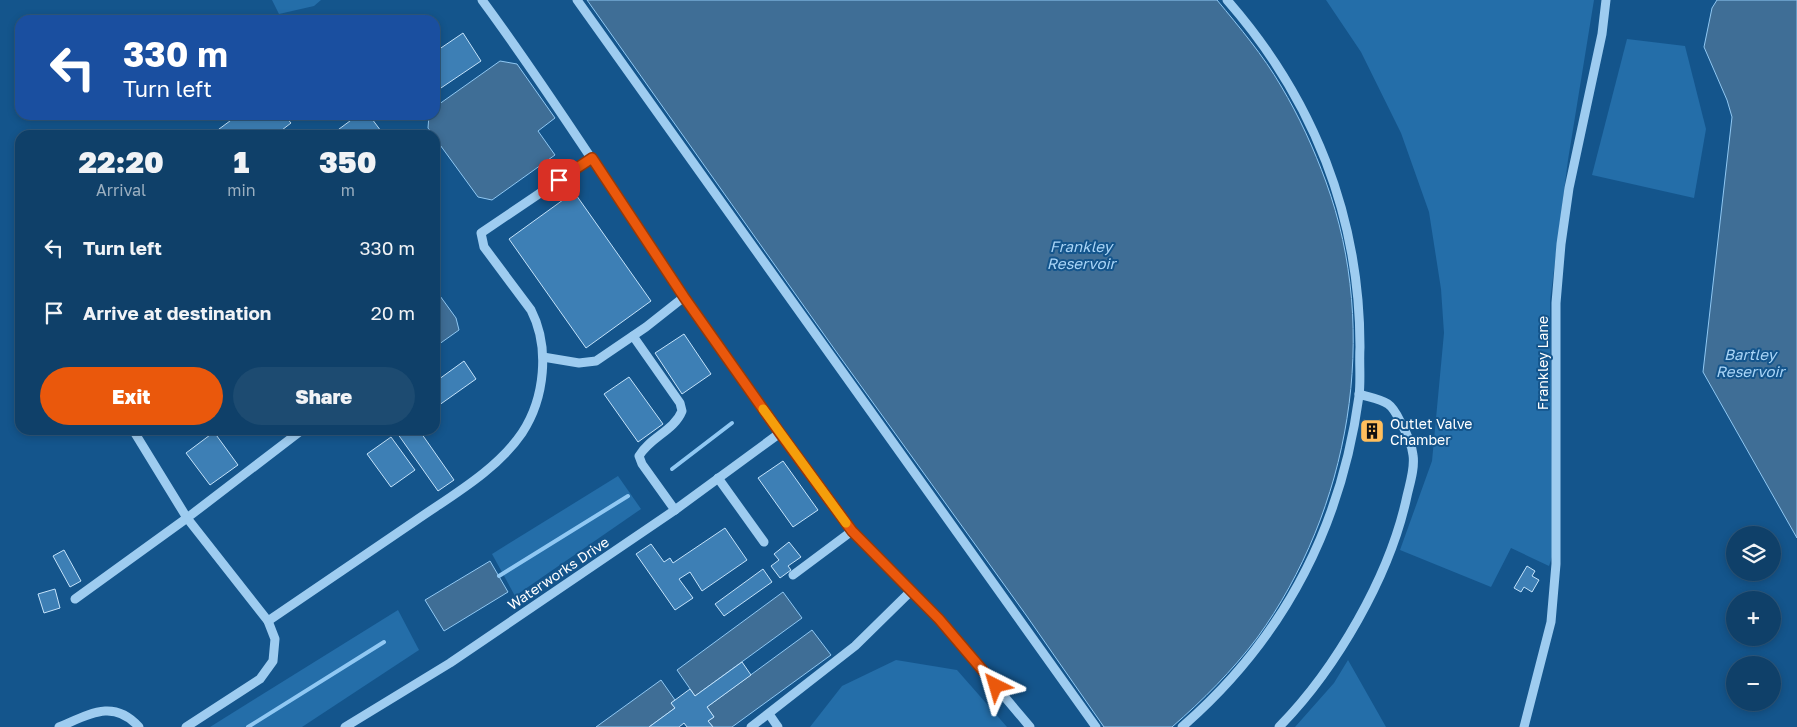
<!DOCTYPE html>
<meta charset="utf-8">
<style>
:root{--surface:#0f4069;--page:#1d4b71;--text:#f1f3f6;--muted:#9bafc0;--line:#2f597d;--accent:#ea580c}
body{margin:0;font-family:"Golos Text",sans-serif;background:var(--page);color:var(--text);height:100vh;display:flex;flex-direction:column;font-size:19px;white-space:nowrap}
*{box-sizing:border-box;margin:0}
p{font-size:16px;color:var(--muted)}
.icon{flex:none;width:28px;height:28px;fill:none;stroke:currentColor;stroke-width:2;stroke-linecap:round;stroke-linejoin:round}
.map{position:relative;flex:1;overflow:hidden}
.drawer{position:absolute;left:15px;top:130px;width:425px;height:305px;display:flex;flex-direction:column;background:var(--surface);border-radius:15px;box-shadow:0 2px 8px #0003,0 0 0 1px var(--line)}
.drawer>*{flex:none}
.guide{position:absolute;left:15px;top:15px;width:425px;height:105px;border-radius:15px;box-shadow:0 2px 8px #0003,0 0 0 1px var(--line);background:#1a4fa0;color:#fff;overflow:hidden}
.fabs{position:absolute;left:1726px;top:526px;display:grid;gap:10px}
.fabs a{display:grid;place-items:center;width:55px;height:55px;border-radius:50%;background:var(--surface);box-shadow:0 2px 8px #0003,0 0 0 1px var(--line);font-size:25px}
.pin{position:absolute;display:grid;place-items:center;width:42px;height:42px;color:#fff;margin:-21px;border-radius:10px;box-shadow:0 2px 8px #0006}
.me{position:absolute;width:55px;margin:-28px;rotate:320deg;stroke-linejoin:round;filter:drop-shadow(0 0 4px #0008)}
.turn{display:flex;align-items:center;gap:18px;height:105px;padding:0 25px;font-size:22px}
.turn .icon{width:65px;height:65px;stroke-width:2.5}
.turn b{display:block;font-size:35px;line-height:42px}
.eta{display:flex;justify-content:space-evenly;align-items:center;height:85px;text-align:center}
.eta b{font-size:30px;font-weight:800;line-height:35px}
.button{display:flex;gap:10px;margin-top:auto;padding:10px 25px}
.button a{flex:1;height:58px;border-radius:30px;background:var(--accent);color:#fff;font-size:20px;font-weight:800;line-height:58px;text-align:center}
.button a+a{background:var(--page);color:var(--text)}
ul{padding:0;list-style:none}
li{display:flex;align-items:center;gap:15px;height:65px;padding:0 25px}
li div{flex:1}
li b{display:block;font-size:19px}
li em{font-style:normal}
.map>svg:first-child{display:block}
.green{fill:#246ea9}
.water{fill:#3f6e96;stroke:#90c8f3}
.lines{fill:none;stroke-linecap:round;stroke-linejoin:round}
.stream{stroke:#90c8f3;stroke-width:4}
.building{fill:#3d7fb5;stroke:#c4e3fb}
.minor{stroke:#9eccf0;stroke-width:9}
.route-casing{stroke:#983908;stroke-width:12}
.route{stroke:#ea580c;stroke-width:9}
.slow{stroke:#f59e0b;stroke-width:9}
.labels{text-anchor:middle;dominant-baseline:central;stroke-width:4;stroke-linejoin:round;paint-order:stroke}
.street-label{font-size:14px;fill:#fff;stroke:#14558c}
.poi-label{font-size:14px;fill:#fff;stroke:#14558c;text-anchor:start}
.water-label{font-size:15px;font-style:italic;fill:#a9d5f7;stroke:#14558c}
</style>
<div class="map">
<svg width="1797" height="727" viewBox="0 0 1797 727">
<rect width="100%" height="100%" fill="#14558c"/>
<g class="green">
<path d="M272,0h49l-7,6 -35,8z"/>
<path d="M1326,0h268l-26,160 -18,141 3,253 -4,12 -38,-18 -20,39 -91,-37 32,-89 12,-128 -3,-44 -12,-77 -28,-79 -40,-81z"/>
<path d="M1627,39l58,7 21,83 -12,69 -102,-23z"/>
<path d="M618,476l23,33 -126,87 -23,-42z"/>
<path d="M398,610l21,40 -117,77h-92z"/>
<path d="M896,660l61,10 50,57h-197l32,-41z"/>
<path d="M1348,660l38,67h-91l39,-44z"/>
</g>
<g class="water">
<path d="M587,0h630c23,28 46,55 64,86 18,30 33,63 45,96 55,150 24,328 -69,456 -25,33 -54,62 -85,89h-68l-78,-112 -191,-265z"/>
<path d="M1717,0h80v538l-94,-166 29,-255 -5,-17 -23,-53 8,-39z"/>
<path d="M500,61l17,3 38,54 -17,13 17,24 -63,45 -14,-3 -43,-59v-3h-2l-5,-7 1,-13h6v-8z"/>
<path d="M435,289l21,29 3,12 -24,17z"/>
<path d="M490,561l18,31 -64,39 -19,-31z"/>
<path d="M783,592l19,26 -107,78 -18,-26z"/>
<path d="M812,630l19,25 -99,72h-19l-5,-6 6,-4 -7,-10z"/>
<path d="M661,680l14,20 -4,3 4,5 -26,19h-53z"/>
</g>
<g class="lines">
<g class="stream">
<path d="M672,469l60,-46"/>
<path d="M499,576l129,-80"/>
<path d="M248,727l136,-85"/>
</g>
</g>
<g class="building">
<path d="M463,33l18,28 -46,31v-40z"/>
<path d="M238,115h46l7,8 -9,7 4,5h-75z"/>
<path d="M358,115h11l15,20h-53z"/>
<path d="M574,192l77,109 -65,47 -77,-109z"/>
<path d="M684,334l27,40 -29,20 -27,-41z"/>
<path d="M464,361l12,18 -41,29v-26z"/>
<path d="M629,377l34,47 -25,18 -34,-48z"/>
<circle cx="1372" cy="431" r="10"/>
<path d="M395,430h24l35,50 -16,11z"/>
<path d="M214,432l24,33 -28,20 -24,-32z"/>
<path d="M391,437l24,33 -24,17 -24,-33z"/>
<path d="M783,461l35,49 -25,17 -35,-49z"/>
<path d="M725,528l22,32 -45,31 -12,-19 -11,7 14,19 -18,12 -39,-56 15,-10 13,18 6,-4 3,5z"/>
<path d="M789,542l12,15 -13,9 3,4 -11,8 -9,-12 8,-6 -5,-6z"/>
<path d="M64,550l17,31 -11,6 -17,-31z"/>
<path d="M1527,566l8,5 -3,5 7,4 -7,12 -8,-5 -3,5 -7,-4z"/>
<path d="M763,569l9,13 -48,34 -9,-12z"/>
<path d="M55,589l5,19 -16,5 -6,-19z"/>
<path d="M742,662l9,13 -44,32 7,10 -6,4 5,6h-26l-3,-4 -5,4h-30l26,-19 -4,-5 19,-14 5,7z"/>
</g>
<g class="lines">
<g class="minor">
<path d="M482,0c71,96 134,198 202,297 55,79 111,156 168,234l-59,44"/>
<path d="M577,0l519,727"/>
<path d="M633,336l47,67 2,8c-8,20 -32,26 -43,45l3,8 33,46"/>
<path d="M543,357l36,6 17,-2 50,-34 38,-30"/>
<path d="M718,478l46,64"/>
<path d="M852,531l87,88 91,108"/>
<path d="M75,599l112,-81 -54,-88"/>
<path d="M268,621c49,-33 98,-67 147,-100 36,-25 82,-51 107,-88 23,-35 28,-86 9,-123l-47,-63 -3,-14 111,-75"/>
<path d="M769,714l9,13"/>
<path d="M59,727c29,-12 54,-29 80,0"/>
<path d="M186,727l74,-48 13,-18 2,-22 -7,-18 -81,-103 115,-88"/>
<path d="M345,727l105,-64 225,-153 105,-77"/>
<path d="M751,727l104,-81 56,-55"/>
<path d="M1182,727c100,-87 159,-199 177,-331 2,-16 0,-33 1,-49 0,-131 -47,-249 -133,-347"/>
<path d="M1279,727c57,-58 111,-151 128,-231 3,-13 8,-28 6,-41 -1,-10 -7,-23 -12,-32 -3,-6 -7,-15 -13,-19 -7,-5 -20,-7 -29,-10"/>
<path d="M1524,727l27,-105 5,-58v-261l5,-59 8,-56 33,-154 4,-34"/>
</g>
</g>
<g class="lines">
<defs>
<path id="route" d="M559,180l33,-22 92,139 96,136 72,98 87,88 57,67"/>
</defs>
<use href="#route" class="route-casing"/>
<use href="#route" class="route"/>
<path class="slow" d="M763,409l83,114"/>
</g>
<defs>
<symbol id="building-square" viewBox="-11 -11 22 22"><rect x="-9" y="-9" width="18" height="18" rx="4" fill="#ffbf5d" stroke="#14558c"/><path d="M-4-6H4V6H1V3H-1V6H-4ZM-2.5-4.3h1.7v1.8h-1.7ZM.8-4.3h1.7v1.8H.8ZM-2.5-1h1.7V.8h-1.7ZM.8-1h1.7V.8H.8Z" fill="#111"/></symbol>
</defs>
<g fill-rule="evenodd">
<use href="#building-square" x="1358" y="417" width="28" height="28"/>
</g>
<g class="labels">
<g class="street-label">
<text transform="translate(1542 363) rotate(-90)">Frankley Lane</text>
<text transform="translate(558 573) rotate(-34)">Waterworks Drive</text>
</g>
<g class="poi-label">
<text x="1390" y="423">Outlet Valve<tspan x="1390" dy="16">Chamber</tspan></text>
</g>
<g class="water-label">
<text x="1081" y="246">Frankley<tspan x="1081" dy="17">Reservoir</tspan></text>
<text x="1750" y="354">Bartley<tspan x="1750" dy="17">Reservoir</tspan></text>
</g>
</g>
</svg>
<div class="fabs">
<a><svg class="icon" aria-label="layers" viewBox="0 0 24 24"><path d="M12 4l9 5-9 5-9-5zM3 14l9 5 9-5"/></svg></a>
<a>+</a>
<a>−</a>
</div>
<div class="pin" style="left:559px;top:180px;background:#d93025"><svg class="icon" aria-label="arrive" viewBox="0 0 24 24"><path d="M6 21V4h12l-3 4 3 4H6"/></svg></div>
<svg class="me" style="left:996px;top:686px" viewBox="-20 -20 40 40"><path d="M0-17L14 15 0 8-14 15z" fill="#ea580c" stroke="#fff" stroke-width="4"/></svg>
<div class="guide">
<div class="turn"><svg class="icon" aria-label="left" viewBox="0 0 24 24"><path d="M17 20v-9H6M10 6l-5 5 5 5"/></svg><div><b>330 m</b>Turn left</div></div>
</div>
<section class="drawer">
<div class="eta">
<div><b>22:20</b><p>Arrival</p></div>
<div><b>1</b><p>min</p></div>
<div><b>350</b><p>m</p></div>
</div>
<ul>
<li><svg class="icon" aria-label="left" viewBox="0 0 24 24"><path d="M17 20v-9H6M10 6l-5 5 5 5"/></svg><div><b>Turn left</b></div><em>330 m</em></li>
<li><svg class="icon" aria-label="arrive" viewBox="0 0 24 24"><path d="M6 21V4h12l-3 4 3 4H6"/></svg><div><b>Arrive at destination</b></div><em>20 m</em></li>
</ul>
<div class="button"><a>Exit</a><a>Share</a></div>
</section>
</div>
